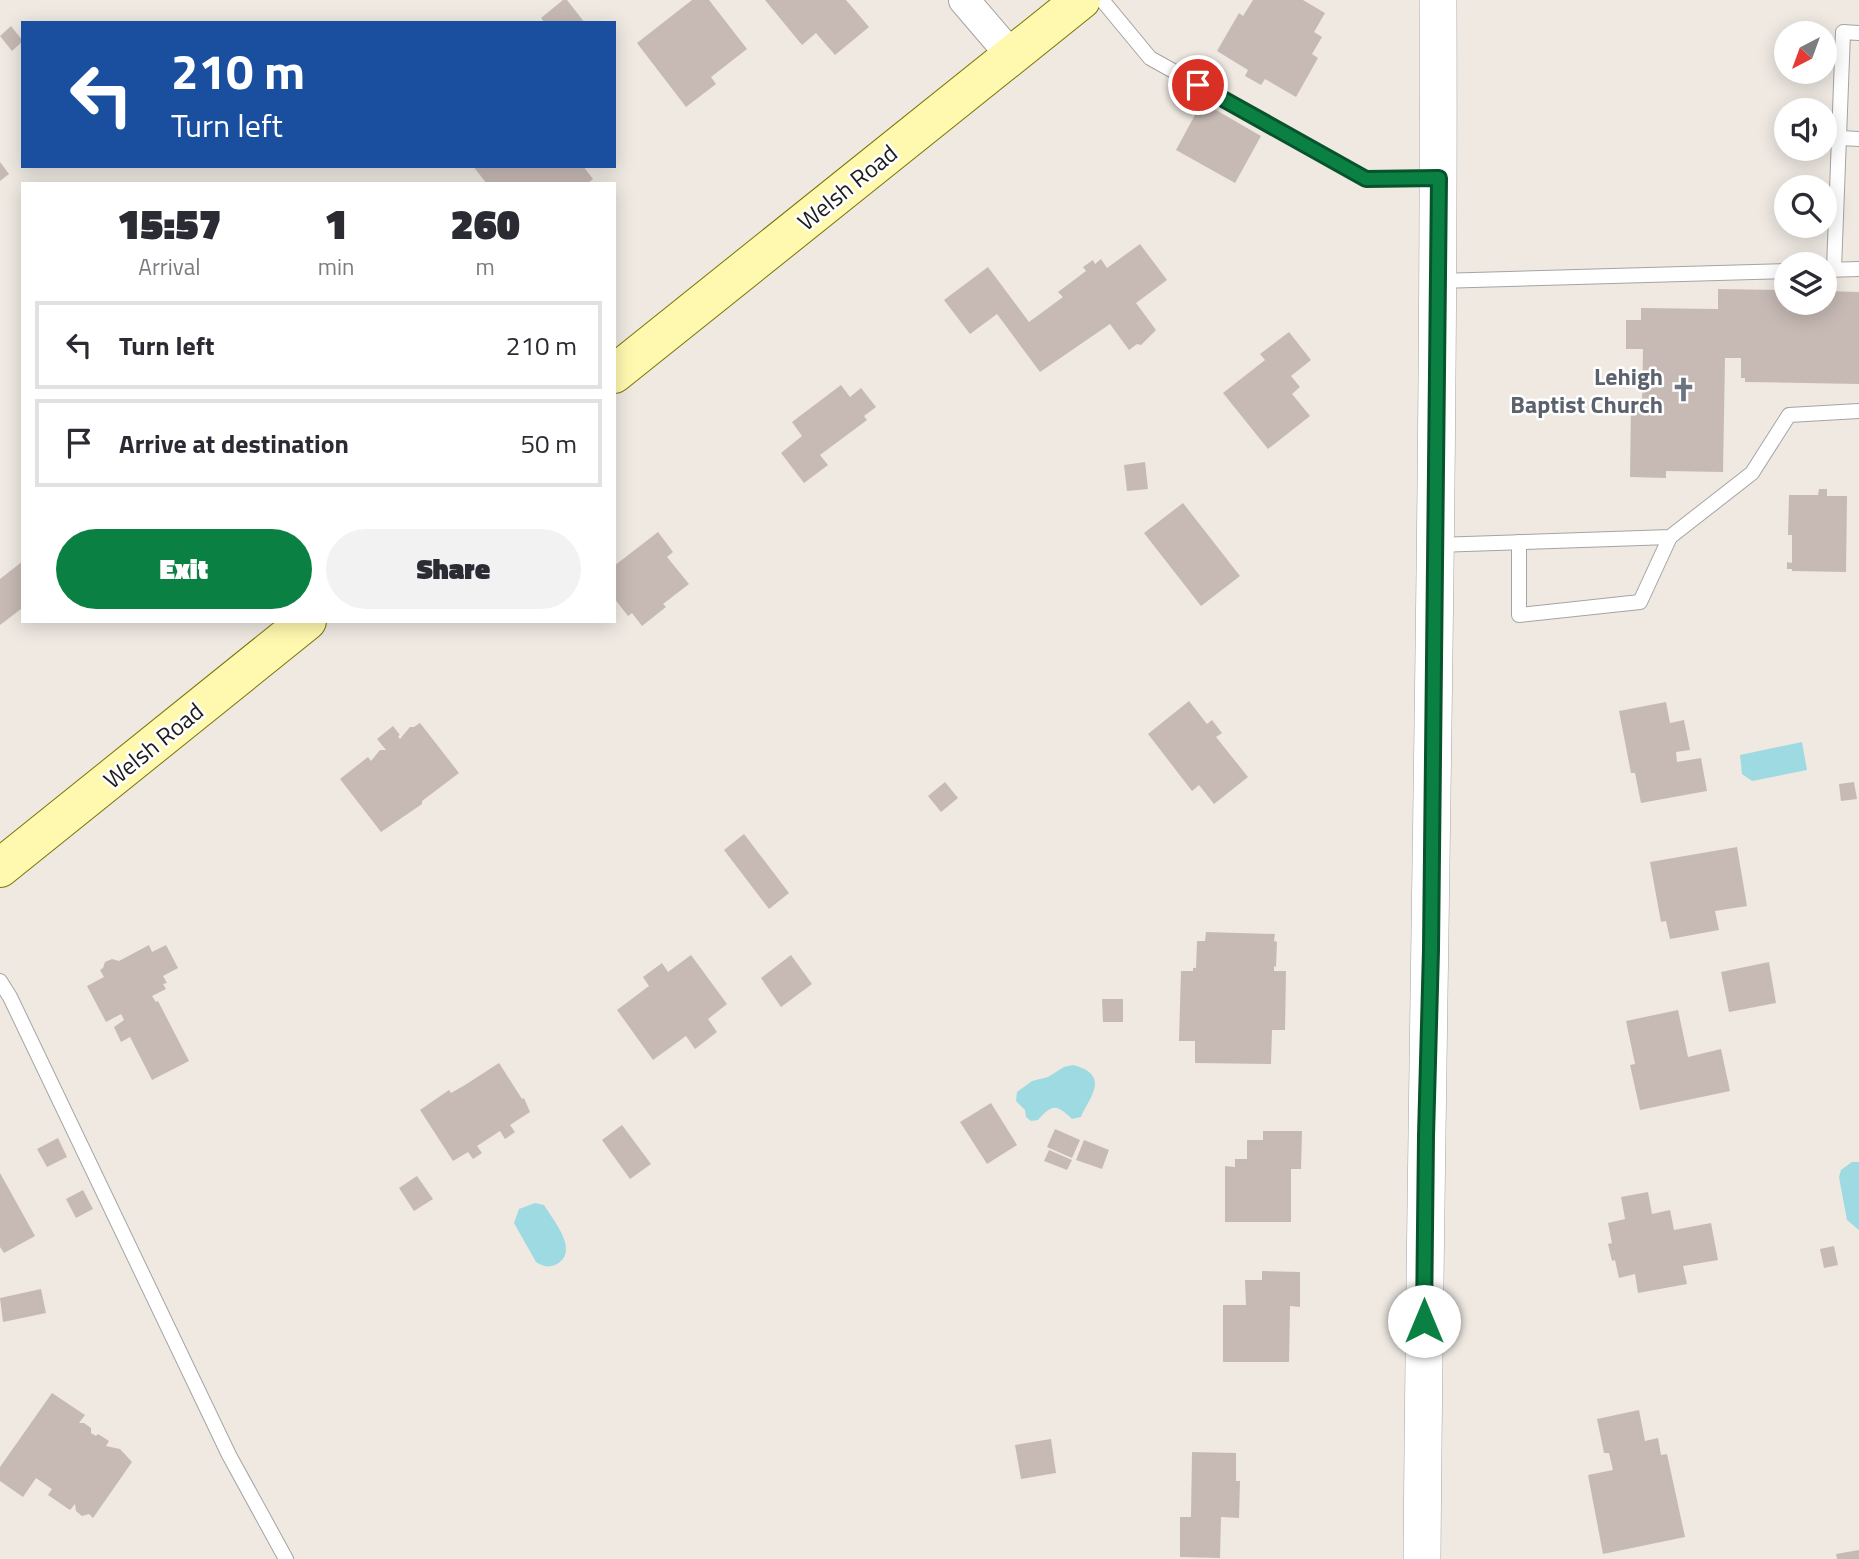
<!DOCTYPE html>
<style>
:root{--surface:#fff;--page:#f2f2f3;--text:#2b2b33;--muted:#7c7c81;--line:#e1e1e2;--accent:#0b8043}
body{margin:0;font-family:"Titillium Web",sans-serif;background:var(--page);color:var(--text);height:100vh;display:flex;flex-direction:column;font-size:26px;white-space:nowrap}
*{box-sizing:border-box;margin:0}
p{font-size:23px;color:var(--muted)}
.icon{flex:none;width:38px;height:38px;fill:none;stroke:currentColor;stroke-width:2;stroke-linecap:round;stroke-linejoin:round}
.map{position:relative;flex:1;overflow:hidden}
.drawer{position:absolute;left:21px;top:182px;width:595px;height:441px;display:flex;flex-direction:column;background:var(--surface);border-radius:0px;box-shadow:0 4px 18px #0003}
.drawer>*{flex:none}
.guide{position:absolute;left:21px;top:21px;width:595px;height:147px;border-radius:0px;box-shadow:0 4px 18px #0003;background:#1a4fa0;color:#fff;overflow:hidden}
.needle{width:46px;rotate:221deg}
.buttons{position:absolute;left:1774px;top:21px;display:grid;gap:14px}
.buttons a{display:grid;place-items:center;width:63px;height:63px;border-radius:50%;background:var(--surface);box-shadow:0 4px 18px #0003;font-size:35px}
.pin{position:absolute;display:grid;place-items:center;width:60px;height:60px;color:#fff;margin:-30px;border:4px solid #fff;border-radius:50%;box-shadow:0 2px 7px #0007}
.me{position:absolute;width:77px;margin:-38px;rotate:0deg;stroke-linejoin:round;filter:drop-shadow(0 0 5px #0008)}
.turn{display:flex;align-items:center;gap:24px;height:147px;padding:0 35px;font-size:32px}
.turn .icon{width:91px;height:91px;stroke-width:2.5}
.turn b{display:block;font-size:49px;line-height:60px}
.eta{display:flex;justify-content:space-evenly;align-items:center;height:119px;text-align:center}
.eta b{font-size:42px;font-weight:800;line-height:49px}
.action{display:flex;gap:14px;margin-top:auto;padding:14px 35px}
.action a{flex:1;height:80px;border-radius:42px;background:var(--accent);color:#fff;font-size:28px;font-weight:800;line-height:80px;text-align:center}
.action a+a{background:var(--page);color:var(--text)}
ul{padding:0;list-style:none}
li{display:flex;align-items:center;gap:21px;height:88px;margin:0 14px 10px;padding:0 21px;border:4px solid var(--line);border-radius:0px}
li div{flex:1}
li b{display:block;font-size:26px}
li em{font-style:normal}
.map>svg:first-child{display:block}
.water{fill:#9edae1}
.building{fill:#c7bab5}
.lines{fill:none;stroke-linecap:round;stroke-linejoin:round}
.service-casing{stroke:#a4a4a4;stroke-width:16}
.minor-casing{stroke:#a4a4a4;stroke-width:32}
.tertiary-casing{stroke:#a4a4a4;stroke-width:38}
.secondary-casing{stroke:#787600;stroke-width:40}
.service{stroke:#fff;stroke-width:14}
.minor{stroke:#fff;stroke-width:30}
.tertiary{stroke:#fff;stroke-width:37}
.secondary{stroke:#fff9b0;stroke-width:38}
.route-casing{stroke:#07532c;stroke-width:18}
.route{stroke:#0b8043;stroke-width:12}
.labels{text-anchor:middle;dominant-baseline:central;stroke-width:5;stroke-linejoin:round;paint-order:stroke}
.street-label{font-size:24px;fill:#1d1d1d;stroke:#fff}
.worship-label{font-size:24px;font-weight:bold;fill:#5b616d;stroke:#fff;text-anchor:end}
</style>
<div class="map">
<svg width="1859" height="1559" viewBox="0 0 1859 1559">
<rect width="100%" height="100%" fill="#efe9e2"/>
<g class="water">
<path d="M1802,742l5,28 -55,11 -10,-7 -2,-19z"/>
<path d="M1073,1065c39,10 16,33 8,52l-9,2c-15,-14 -19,-16 -34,1l-7,1 -5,-4 -1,-7 -9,-9 1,-9 15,-11 16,-4 16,-10z"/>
<path d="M1852,1162h7v68l-12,-10 -8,-43 2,-7z"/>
<path d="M535,1203l9,2c9,15 36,46 13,59 -7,4 -13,3 -21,-2l-22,-39 5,-14z"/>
</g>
<g class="building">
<path d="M563,0h4l18,23h-40l-4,-5z"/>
<path d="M692,0h17l38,49 -36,28 5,7 -30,23 -49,-64z"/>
<path d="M765,0h81l23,27 -34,28 -19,-22 -14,12z"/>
<path d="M1253,0h50l22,13 -11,19 8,5 -10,17 6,4 -22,39 -31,-18 -4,6 -16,-9 3,-6 -31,-19 22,-38 4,3z"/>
<path d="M11,26l12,15 -11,10 -12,-15z"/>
<path d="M1202,102l59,34 -26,47 -59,-33z"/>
<path d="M0,162l9,12 -9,7z"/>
<path d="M473,166h110l10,13 -6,5h-100z"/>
<path d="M1140,244l27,36 -31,23 20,27 -15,15 -4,-1 -8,6 -19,-26 -70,48 -43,-58 -27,20 -26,-34 44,-33 41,55 34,-25 -5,-5 28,-21 -3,-4 10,-7 2,4 6,-5 6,9z"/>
<path d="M1718,289l69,1v13h38v-12l34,1v92l-114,-2v-4h-4v-20h-16l-2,114 -57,-1v7l-36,-1 1,-73h11l1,-55h-17v-29h15v-12l77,1z"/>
<path d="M1289,332l22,28 -20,16 9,11 -8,7 18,22 -42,33 -45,-56 42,-33 -5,-6z"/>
<path d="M841,385l9,12 11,-9 15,19 -12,9 3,4 -47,35 8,10 -24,18 -23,-30 21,-17 -10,-14z"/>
<path d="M1145,462l3,27 -21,2 -3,-26z"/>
<path d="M1819,489h8v7h20l-1,76 -54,-1v-2h-5v-7l5,1v-28h-4l1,-40h29z"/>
<path d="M1183,503l57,73 -39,30 -57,-73z"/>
<path d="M658,532l15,20 -6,5 22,27 -26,20 3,3 -24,19 -10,-13 -4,3 -14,-18v-32z"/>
<path d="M23,561v50l-2,-2 -21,16v-46z"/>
<path d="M1189,701l18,23 5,-4 10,13 -6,4 32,40 -34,27 -15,-19 -7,6 -44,-57z"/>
<path d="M1666,702l4,21 14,-3 6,30 -14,2 1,10 24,-4 6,33 -66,12 -6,-30h-4l-12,-62z"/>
<path d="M420,723l39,50 -37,28v3l-41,28 -41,-53 28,-22 3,4 9,-11h6l-9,-11 16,-13 7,9 -2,1 2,3 10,-12h4z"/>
<path d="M945,782l13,16 -17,14 -13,-16z"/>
<path d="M1854,782l3,17 -16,2 -2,-17z"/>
<path d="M744,834l45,59 -20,16 -45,-59z"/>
<path d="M1737,847l10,59 -32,5 4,19 -49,9 -4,-18 -5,1 -11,-60z"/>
<path d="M1206,932l69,2 -1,7 3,1 -1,25 -2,-1v5h12l-1,59h-13l-1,34 -76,-1v-22h-16l2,-70h12v-3h3l1,-27h8z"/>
<path d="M149,945l3,7 14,-7 12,23 -15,8 4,7 -4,1 3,5 -14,7 4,6 2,-1 31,60 -37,19 -22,-43 -9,5 -7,-15 10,-7 -3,-6 -15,8 -19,-36 17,-9 -4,-7 3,-2 2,-6 7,-3 7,2z"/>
<path d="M691,955l36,49 -19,15 9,13 -22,17 -9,-13 -33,24 -36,-50 32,-24 -6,-9 19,-14 6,9z"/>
<path d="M791,955l21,29 -31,23 -20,-29z"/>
<path d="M1769,962l7,41 -47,9 -8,-40z"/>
<path d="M1102,999h21v23h-20z"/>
<path d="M1678,1010l10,47 33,-8 9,42 -90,19 -10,-45 5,-1 -9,-43z"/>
<path d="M499,1063l23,36 2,-1 6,14 -20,13 5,7 -10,7 -5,-8 -23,15 5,7 -9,6 -5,-7 -15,9 -33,-51 29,-20 2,3 14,-8z"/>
<path d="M991,1103l26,42 -30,19 -27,-42z"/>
<path d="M622,1125l29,39 -21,15 -28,-39z"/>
<path d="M1055,1129l25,11 -8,18 -25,-11z"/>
<path d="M1263,1131h39l-1,38h-10v53h-66v-56l10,1v-8h12v-19h16z"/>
<path d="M58,1138l9,19 -20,10 -10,-18z"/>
<path d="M1084,1140l25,10 -7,19 -26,-9z"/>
<path d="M1049,1150l23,10 -5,10 -23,-9z"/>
<path d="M0,1173l35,63 -31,17 -4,-6z"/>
<path d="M417,1176l16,23 -19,12 -15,-23z"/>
<path d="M83,1190l10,19 -17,9 -10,-19z"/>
<path d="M1648,1192l4,22 18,-4 4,20 37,-7 7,37 -35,6 4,18 -49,9 -3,-19 -16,4 -4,-18 -3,1 -4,-17 4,-1 -4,-20 17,-4 -4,-22z"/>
<path d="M1834,1246l4,19 -14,3 -4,-19z"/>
<path d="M1262,1271l38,1v35l-10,-1 -1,56h-66v-57h23l-1,-25h17z"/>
<path d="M41,1289l5,24 -43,9 -3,-24z"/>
<path d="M52,1393l33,22 -6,8h5l7,5v5l5,3 2,-2 11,7 -3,5 14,3 12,13 -39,56 -4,-4 -7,2 -6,-5 -1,-7 -5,6 -22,-15 4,-6 -16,-11 -13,19 -23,-16v-14z"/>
<path d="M1639,1410l6,31 13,-3 3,17 6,-1 18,83 -82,17 -15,-79 25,-5 -4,-17h-5l-7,-34z"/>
<path d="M1051,1439l5,34 -35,6 -6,-34z"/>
<path d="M1192,1452l44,1v28h4l-1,37 -18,-1 -1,41 -40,-1v-40h11z"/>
<path d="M1859,1550v9h-22l-1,-5z"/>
</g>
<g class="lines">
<defs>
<g id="service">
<path d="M1102,0l48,58 216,121 71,-1"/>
<path d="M1841,138l18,1"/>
<path d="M1834,269l9,-237 16,1"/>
<path d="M1825,270l34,-1"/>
<path d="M1438,281l349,-10"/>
<path d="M1519,542v73l121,-13 30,-65"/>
<path d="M1436,545l234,-8 82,-64 37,-58 70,-4"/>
<path d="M0,981l10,16 219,458 57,104"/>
</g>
<path id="minor" d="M964,0l47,55"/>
<path id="tertiary" d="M1422,1559c4,-520 18,-1039 16,-1559"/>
<g id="secondary">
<path d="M614,374l467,-374"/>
<path d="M0,868l307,-247"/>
</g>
</defs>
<use href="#service" class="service-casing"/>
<use href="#minor" class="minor-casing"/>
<use href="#tertiary" class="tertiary-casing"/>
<use href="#secondary" class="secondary-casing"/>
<use href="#service" class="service"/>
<use href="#minor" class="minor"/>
<use href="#tertiary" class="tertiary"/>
<use href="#secondary" class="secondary"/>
</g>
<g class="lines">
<defs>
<path id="route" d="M1198,85l168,94 73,-1 -8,772 -5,186 -2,185"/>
</defs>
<use href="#route" class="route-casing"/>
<use href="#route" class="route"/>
</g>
<defs>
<symbol id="church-bare" viewBox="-9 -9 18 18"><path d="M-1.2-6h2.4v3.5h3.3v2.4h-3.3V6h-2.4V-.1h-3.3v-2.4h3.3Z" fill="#6b7280" stroke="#fff" stroke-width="2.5" paint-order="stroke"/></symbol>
</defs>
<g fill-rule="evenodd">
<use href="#church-bare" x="1666" y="372" width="35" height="35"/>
</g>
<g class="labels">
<g class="street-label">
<text transform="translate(847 187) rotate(-39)">Welsh Road</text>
<text transform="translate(153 745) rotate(-39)">Welsh Road</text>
</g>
<g class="worship-label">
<text x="1663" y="376">Lehigh<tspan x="1663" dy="28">Baptist Church</tspan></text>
</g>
</g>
</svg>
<div class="buttons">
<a><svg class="needle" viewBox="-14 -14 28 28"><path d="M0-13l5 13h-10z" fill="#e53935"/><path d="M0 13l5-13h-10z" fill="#7c7c81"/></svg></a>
<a><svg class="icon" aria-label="sound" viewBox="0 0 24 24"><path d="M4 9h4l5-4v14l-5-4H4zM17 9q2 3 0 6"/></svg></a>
<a><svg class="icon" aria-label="search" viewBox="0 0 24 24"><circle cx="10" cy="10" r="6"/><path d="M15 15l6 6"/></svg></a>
<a><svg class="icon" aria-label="layers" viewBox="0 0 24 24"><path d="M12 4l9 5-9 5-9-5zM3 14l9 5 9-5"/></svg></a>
</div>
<div class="pin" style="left:1198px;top:85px;background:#d93025"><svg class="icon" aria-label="arrive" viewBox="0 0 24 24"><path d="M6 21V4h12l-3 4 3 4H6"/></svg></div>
<svg class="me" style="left:1424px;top:1321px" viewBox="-20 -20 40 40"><circle r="19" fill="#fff"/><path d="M0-13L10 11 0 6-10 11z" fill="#0b8043"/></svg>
<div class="guide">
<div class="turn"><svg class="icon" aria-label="left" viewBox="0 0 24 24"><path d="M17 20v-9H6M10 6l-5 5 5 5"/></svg><div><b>210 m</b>Turn left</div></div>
</div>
<section class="drawer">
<div class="eta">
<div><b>15:57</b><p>Arrival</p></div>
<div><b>1</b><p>min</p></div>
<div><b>260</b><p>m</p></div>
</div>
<ul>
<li><svg class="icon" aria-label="left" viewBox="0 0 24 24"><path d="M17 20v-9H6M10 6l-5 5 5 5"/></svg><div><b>Turn left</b></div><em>210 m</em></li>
<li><svg class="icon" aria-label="arrive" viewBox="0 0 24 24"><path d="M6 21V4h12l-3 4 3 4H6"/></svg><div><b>Arrive at destination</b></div><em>50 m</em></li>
</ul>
<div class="action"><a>Exit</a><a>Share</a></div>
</section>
</div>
